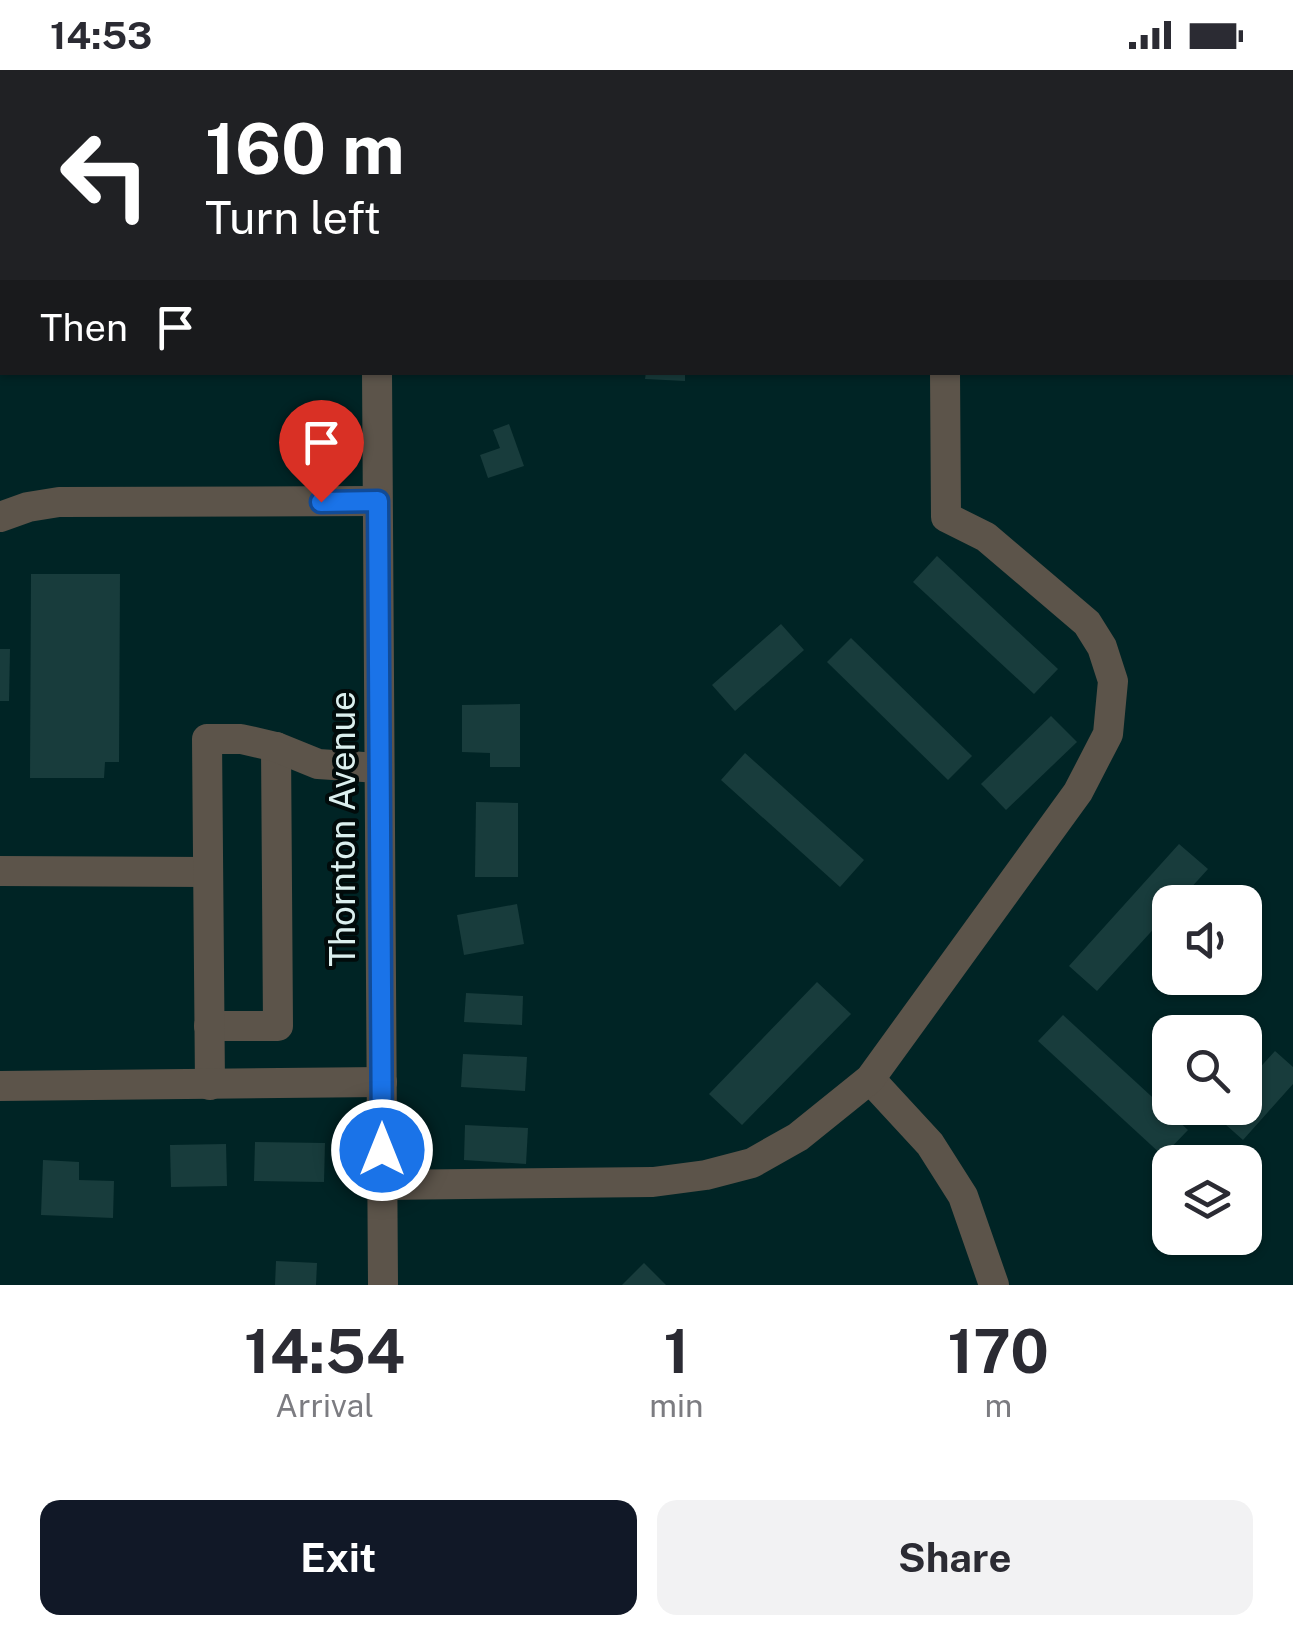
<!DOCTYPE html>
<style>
:root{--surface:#fff;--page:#f2f2f3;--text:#2b2b33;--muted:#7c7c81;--accent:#111827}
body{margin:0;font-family:"Public Sans",sans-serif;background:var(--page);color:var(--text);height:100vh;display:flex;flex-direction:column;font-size:38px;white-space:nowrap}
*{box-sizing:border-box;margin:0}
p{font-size:32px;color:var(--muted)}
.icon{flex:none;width:55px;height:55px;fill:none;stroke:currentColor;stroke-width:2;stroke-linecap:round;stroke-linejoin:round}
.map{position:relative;height:1215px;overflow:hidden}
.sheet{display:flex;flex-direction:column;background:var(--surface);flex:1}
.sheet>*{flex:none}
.guide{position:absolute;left:0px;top:0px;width:1295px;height:305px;box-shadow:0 2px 8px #0004;background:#202124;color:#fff;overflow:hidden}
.tools{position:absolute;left:1152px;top:815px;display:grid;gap:20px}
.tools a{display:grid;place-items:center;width:110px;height:110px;border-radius:20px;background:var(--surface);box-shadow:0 2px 8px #0004;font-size:50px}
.pin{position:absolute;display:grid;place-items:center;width:85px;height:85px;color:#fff;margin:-102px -42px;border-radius:50% 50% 50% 0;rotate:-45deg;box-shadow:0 0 10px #0007}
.pin .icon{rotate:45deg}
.me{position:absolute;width:110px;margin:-55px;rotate:0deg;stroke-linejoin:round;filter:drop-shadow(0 0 8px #0008)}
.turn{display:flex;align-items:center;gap:35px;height:210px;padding:0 40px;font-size:45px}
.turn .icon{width:130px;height:130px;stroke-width:2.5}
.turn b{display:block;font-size:70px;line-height:85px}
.then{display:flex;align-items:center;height:95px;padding:0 40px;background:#0003;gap:20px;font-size:38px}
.eta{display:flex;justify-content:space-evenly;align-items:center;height:170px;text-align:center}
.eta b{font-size:60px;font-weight:700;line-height:70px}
.primary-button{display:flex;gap:20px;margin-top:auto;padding:20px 40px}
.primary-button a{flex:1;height:115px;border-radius:20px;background:var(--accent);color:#fff;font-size:40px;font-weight:700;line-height:115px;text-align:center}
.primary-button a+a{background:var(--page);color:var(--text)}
.status{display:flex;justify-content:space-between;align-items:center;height:70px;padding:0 50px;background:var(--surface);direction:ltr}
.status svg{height:28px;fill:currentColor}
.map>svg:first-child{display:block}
.building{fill:#183c3c}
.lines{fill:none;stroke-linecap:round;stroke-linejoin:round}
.minor{stroke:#5c544a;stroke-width:30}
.route-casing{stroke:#114b97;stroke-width:25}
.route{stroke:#1a73e8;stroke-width:18}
.labels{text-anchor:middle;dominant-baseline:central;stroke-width:8;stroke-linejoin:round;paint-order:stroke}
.street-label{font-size:35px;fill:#dbefee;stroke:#010b0b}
</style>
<div class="status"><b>14:53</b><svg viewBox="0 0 49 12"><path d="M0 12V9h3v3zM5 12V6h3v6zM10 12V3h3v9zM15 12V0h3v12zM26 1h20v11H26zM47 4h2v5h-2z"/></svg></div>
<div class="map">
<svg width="1293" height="1215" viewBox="0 0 1293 1215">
<rect width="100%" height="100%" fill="#002425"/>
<g class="building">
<path d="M646,302h39v9l-40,-2z"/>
<path d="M509,354l15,42 -36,12 -8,-23 20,-7 -7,-18z"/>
<path d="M937,486l121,113 -24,25 -121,-112z"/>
<path d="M31,504h89l-1,188h-14l-1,16h-74z"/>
<path d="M781,554l23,26 -69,61 -23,-26z"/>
<path d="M851,568l121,118 -24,24 -121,-118z"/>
<path d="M0,579h10l-1,52h-9z"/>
<path d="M520,634v63h-30v-14l-28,-1v-47z"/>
<path d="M1051,646l26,26 -71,68 -25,-26z"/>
<path d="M745,683l119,107 -24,27 -119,-107z"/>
<path d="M476,732l42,1v74h-43z"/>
<path d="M1179,774l29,25 -30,33h-8v9l-73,80 -28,-25z"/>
<path d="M517,834l7,40 -60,11 -7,-40z"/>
<path d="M817,912l34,32 -109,111 -33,-31z"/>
<path d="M466,923l57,3 -1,29 -58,-3z"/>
<path d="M1063,945l125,115 -25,26 -125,-115z"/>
<path d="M1275,981l18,16v17l-50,56 -27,-24 8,-8h21v-24z"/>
<path d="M463,984l64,3 -2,34 -64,-4z"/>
<path d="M465,1055l63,3 -2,36 -62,-4z"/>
<path d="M255,1072l70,1 -1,39 -70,-1z"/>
<path d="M226,1074l1,42 -56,1 -1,-42z"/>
<path d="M43,1090l36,2v18l35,1 -1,37 -72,-3z"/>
<path d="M276,1191l41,2 -1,22h-41z"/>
<path d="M644,1193l22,22h-44z"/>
</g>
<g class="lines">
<g class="minor">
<path d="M364,0v2"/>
<path d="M861,0l1,2"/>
<path d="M1292,182h1"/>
<path d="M0,197h2"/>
<path d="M377,302l6,913"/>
<path d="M0,447l28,-10 31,-5 318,-1"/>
<path d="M0,801l208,1"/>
<path d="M209,956h69l-2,-279"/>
<path d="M870,1009l60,65 33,52 31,89"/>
<path d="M210,1015l-3,-346h34l35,8 42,17 61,4"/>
<path d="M0,1016l382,-4"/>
<path d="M382,1115l271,-3 53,-7 46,-12 46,-26 72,-58 208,-287 30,-58 5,-53 -11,-34 -15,-24 -101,-86 -40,-20 -1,-145"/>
</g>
</g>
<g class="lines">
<defs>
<path id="route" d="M321,432l57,-1 4,649"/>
</defs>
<use href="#route" class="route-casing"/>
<use href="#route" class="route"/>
</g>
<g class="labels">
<g class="street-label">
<text transform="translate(342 759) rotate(-90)">Thornton Avenue</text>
</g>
</g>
</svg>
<div class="tools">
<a><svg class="icon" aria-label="sound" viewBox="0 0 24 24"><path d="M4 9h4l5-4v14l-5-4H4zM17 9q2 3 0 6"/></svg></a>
<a><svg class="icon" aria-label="search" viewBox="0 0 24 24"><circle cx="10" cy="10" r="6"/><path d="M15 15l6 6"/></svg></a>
<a><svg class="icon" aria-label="layers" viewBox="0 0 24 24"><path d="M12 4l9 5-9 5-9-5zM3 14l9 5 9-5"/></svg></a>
</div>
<div class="pin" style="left:321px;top:432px;background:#d93025"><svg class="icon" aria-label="arrive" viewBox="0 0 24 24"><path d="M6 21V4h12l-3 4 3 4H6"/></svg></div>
<svg class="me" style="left:382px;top:1080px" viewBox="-20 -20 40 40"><circle r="17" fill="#1a73e8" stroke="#fff" stroke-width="3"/><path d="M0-11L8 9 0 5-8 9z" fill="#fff"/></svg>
<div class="guide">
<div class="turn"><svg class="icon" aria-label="left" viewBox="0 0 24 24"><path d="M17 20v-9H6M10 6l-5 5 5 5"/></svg><div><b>160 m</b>Turn left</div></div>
<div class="then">Then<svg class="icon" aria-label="arrive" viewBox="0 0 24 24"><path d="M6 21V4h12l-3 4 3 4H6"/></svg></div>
</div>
</div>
<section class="sheet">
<div class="eta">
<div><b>14:54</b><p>Arrival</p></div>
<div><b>1</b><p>min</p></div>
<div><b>170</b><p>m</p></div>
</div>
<div class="primary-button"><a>Exit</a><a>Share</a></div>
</section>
